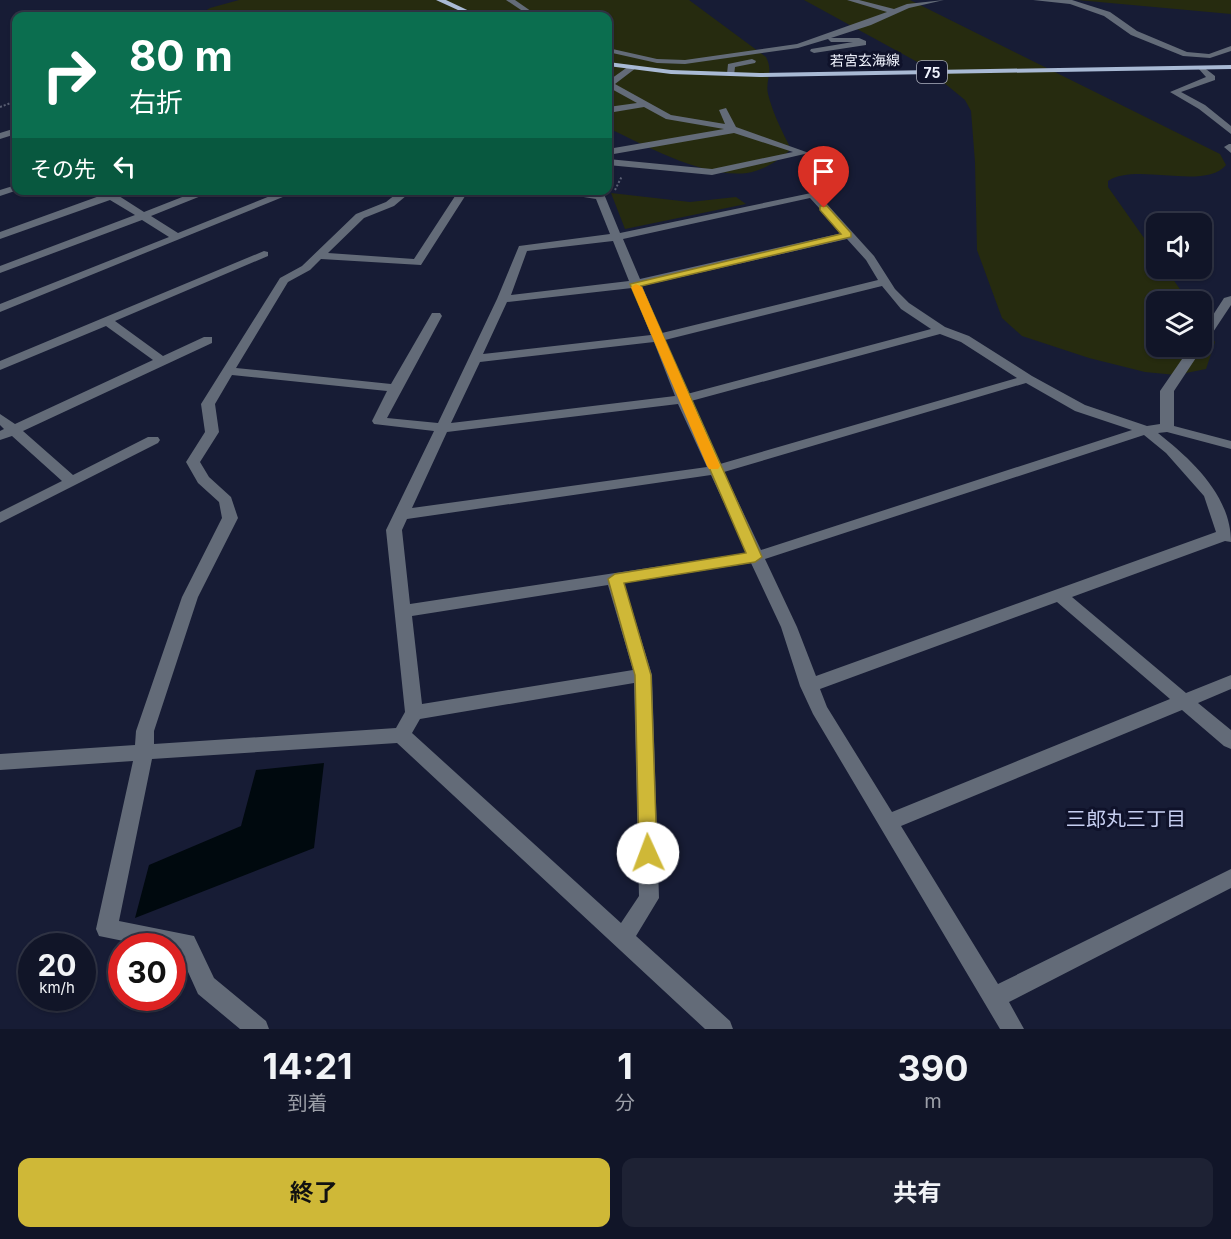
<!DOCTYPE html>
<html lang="ja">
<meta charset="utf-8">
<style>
:root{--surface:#111528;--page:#1e2234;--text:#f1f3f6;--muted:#9c9fa8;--line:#303445;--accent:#cfb837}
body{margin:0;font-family:Inter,"Noto Sans JP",sans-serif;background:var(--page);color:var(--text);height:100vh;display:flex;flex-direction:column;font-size:22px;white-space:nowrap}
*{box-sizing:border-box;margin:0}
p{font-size:20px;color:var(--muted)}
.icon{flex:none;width:33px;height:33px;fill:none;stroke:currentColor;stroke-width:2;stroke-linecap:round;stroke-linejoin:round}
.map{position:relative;height:1029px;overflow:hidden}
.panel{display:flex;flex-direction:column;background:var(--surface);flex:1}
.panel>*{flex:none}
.top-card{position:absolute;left:12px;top:12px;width:600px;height:183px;border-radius:12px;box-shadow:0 2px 4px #0004,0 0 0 2px var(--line);background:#0b6e4f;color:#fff;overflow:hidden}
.fabs{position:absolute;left:1146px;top:213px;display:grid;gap:12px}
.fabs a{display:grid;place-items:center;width:66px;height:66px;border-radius:12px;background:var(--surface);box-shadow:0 2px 4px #0004,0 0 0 2px var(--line);font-size:30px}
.speed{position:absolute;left:18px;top:933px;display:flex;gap:12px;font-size:30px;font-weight:700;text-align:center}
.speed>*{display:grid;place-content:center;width:78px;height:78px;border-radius:50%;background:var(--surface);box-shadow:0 2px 4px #0004,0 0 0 2px var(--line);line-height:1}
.speed small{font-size:15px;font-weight:400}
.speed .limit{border:9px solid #d22;background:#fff;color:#111}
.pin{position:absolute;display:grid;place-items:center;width:51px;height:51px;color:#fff;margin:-62px -26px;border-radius:50% 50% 50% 0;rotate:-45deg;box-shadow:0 0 6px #0007}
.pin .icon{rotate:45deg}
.me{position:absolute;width:66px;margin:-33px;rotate:358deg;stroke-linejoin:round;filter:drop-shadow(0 0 4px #0008)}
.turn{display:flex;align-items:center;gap:21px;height:126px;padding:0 18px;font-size:27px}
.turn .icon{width:78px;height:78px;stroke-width:2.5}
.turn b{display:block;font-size:42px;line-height:51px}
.then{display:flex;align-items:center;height:57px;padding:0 18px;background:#0003;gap:12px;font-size:22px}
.eta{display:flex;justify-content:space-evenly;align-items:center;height:102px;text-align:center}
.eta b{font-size:36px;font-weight:700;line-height:42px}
.action{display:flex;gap:12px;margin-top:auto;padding:12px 18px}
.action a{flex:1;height:69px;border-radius:12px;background:var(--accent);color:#111;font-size:24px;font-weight:700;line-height:69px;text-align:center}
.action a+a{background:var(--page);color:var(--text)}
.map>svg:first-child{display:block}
.green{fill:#262b0f}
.water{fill:#00090e}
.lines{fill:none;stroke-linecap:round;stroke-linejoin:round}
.path{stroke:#5b6074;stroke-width:2;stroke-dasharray:2 2;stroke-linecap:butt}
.minor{fill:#636b78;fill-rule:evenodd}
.major{fill:#a9bad5;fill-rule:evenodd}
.route{fill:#cfb837;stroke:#877824;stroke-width:1.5}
.slow{fill:#f59e0b}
.labels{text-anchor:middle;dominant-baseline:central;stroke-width:6;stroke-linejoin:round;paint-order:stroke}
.far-street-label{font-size:14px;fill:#f1f4fe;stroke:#0f122a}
.shield{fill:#0f122a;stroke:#adb0be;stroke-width:1.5}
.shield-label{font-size:14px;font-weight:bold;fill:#f1f4fe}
.near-neighbourhood-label{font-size:20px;fill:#c6cef0;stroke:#0f122a}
</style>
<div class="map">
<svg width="1231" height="1029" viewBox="0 0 1231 1029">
<rect width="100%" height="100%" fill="#171c35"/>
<g class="green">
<path d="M239,0h450l77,57c8,16 -1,22 2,37 5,20 14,37 23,55 -10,10 -28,22 -44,24 -44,5 -100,-27 -139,-45v-112h-411l13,-8z"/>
<path d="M804,0h106l310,154 6,11c-22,26 -89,-3 -118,16v6l48,68v13l10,1 22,32 -32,1v44h46v-24l13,20 -9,27 -30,6 -31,-3 -56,-14 -67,-22 -20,-18 -25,-68 -2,-88 -4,-51 -6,-11 -44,-36z"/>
<path d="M1077,0h154v14z"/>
<path d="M611,193l79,9 46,-5 10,7 -121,25z"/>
</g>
<path class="water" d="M324,763l-10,85 -179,70 14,-53 92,-39 15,-56z"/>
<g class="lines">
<g class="path">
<path d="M0,107l16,-6"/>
<path d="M615,190l7,-14"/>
</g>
<g class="minor">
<path d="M506,0h9l23,16h-8z"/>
<path d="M847,0h12l35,9 13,-5 37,-4 -35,8 -38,17 -40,13h28l7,3v4l-52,8 -4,-2 1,-2 42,-7h-22l-3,-3 -30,9 -113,16 -28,-1 -49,-11v-4l49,11 28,1 112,-16 90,-32z"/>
<path d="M1033,0h39l38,12 27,19 50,21 22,2 22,-8v5l-21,7 -27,-2 -52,-21 -27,-19 -34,-12z"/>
<path d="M752,59l4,2 -1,2 -20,4 -1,9 -7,-2 1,-10z"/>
<path d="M629,66l7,2 -21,16 56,31 54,9 -6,-14 7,-2 10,19 73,26 -97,22 -104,-10v-6l104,10 81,-17 -59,-19 -126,22v-6l116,-20 -58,-10 -22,-12 -36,6v-6l29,-4 -29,-16v-6z"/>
<path d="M1202,66l13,10v4l-34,12 24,13 26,21v8l-32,-25 -29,-17 36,-15 -8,-9z"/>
<path d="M16,128v6l-16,5v-6z"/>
<path d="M1229,144h2v9l-7,-6z"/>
<path d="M16,185l2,5 -18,6v-6z"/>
<path d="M116,190h16l-13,6 25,16 56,-22h16l-65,26 27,17 107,-43h15l-300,122v-8l169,-67 -27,-17 -142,53v-7l135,-51 -25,-15 -110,39v-7z"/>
<path d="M401,190h12l-19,16 -30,12 -36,35 86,6 45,-69h10l-48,75 -100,-6 -11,11 -22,12 -52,86 155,16 41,-71h8l2,3 -55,102 51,5 59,-124 22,-53 91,-12 -14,-35 -56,-9h37l27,4 16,39 196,-41 58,64 21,33 14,14 36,24 24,9 63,40 53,29 62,21 13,-2v-33l31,-45h11v-14l22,-34 7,-2v9l-57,86v35l57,15v8l-64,-17 -9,1c34,27 73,63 73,109l-6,-1 -153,56 114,96 45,-18v14l-33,14 33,27v19l-7,-3 -42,-36 -281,116 97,158 233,-115v19l-222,114 15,27h-24l-187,-315 -13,-28 -19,-59 -30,-64 -127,20 28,92 7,223 -23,38 94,85 3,8h-28l-308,-286 -245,16 -33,162 75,15 20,42 52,43 3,8h-29l-42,-35 -19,-42 -7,-1v-5h-24l-49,-10 -3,-7 37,-168 -133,9v-16l135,-9 1,-14 46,-134 40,-79 -3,-16 -21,-19 -12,-21 19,-30 -4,-28 79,-126 22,-12 54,-52 30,-12zM810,198l32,35 -202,46 -17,-40zM847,239l19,21 12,20 -216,53 -20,-47zM613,241l16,40 -118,14 16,-44zM882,286l19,23 30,20 -244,65 -22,-54zM632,288l19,47 -168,19 24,-52zM940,334l21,8 56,36 -297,86 -29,-63zM654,342l21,54 -224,27 29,-61zM232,375l155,16 -15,30 2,3 60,7 -48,99 19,182 -9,16 -242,16v-13l44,-134 40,-79 -7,-21 -22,-20 -9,-15 19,-30 -4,-28zM1026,383l49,28 57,19 -371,120 -37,-78zM678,404l29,63 -295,41 35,-76zM1144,435l22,18 38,43 12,36 -400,144 -19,-49 -32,-68zM711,475l36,78 -337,51 -8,-74 5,-11zM608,585l25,85 -211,34 -10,-88zM1057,602l113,97 -278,113 -65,-105 -7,-18zM634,683l5,213 -18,27 -209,-190 8,-14z"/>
<path d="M264,251l4,1v4l-153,65 48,35 41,-19h8v6l-189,88 50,44 75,-38h10l2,3 -2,3 -158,80v-11l62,-31 -50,-45 -12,4v-9l4,-2 -4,-4v-11l15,10 138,-64 -47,-34 -106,44v-9z"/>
</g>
<g class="major">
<path d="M436,0h10l34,16h-9z"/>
<path d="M608,62l63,8 89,3 471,-8v4l-471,8 -89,-3 -63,-8z"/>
</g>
</g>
<path class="route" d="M820,206h7l24,27v4l-210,49 121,271 -7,5 -131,21 27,92 6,178 -3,6 -6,2 -7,-2 -2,-6 -4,-178 -27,-96 7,-5 131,-21 -116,-269 211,-50 -21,-24z"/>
<path class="slow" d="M636,284l6,3 78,179 -2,3h-9l-2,-3 -76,-179z"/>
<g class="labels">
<g class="far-street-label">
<text transform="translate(865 60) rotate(-1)">若宮玄海線</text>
</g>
<rect class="shield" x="917" y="61" width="30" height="22" rx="4.5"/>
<g class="shield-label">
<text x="932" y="72">75</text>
</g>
<g class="near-neighbourhood-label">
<text x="1126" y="819">三郎丸三丁目</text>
</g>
</g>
</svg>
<div class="fabs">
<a><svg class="icon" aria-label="sound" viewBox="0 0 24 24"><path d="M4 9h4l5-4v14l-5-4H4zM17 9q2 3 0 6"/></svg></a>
<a><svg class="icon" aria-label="layers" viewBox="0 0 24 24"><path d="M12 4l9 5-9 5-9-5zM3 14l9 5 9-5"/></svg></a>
</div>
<div class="speed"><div>20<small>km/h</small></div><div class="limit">30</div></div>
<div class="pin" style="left:824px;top:208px;background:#d93025"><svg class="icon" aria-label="arrive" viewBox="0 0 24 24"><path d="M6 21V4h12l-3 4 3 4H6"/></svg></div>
<svg class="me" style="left:648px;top:853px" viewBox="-20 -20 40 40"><circle r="19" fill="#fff"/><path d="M0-13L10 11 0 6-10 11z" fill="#cfb837"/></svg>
<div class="top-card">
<div class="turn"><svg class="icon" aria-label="right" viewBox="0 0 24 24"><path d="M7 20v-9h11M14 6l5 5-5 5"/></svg><div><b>80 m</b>右折</div></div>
<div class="then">その先<svg class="icon" aria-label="left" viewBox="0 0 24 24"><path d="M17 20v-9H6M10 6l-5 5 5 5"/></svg></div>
</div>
</div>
<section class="panel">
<div class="eta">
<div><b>14:21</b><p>到着</p></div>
<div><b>1</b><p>分</p></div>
<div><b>390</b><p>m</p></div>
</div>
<div class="action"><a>終了</a><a>共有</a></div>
</section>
